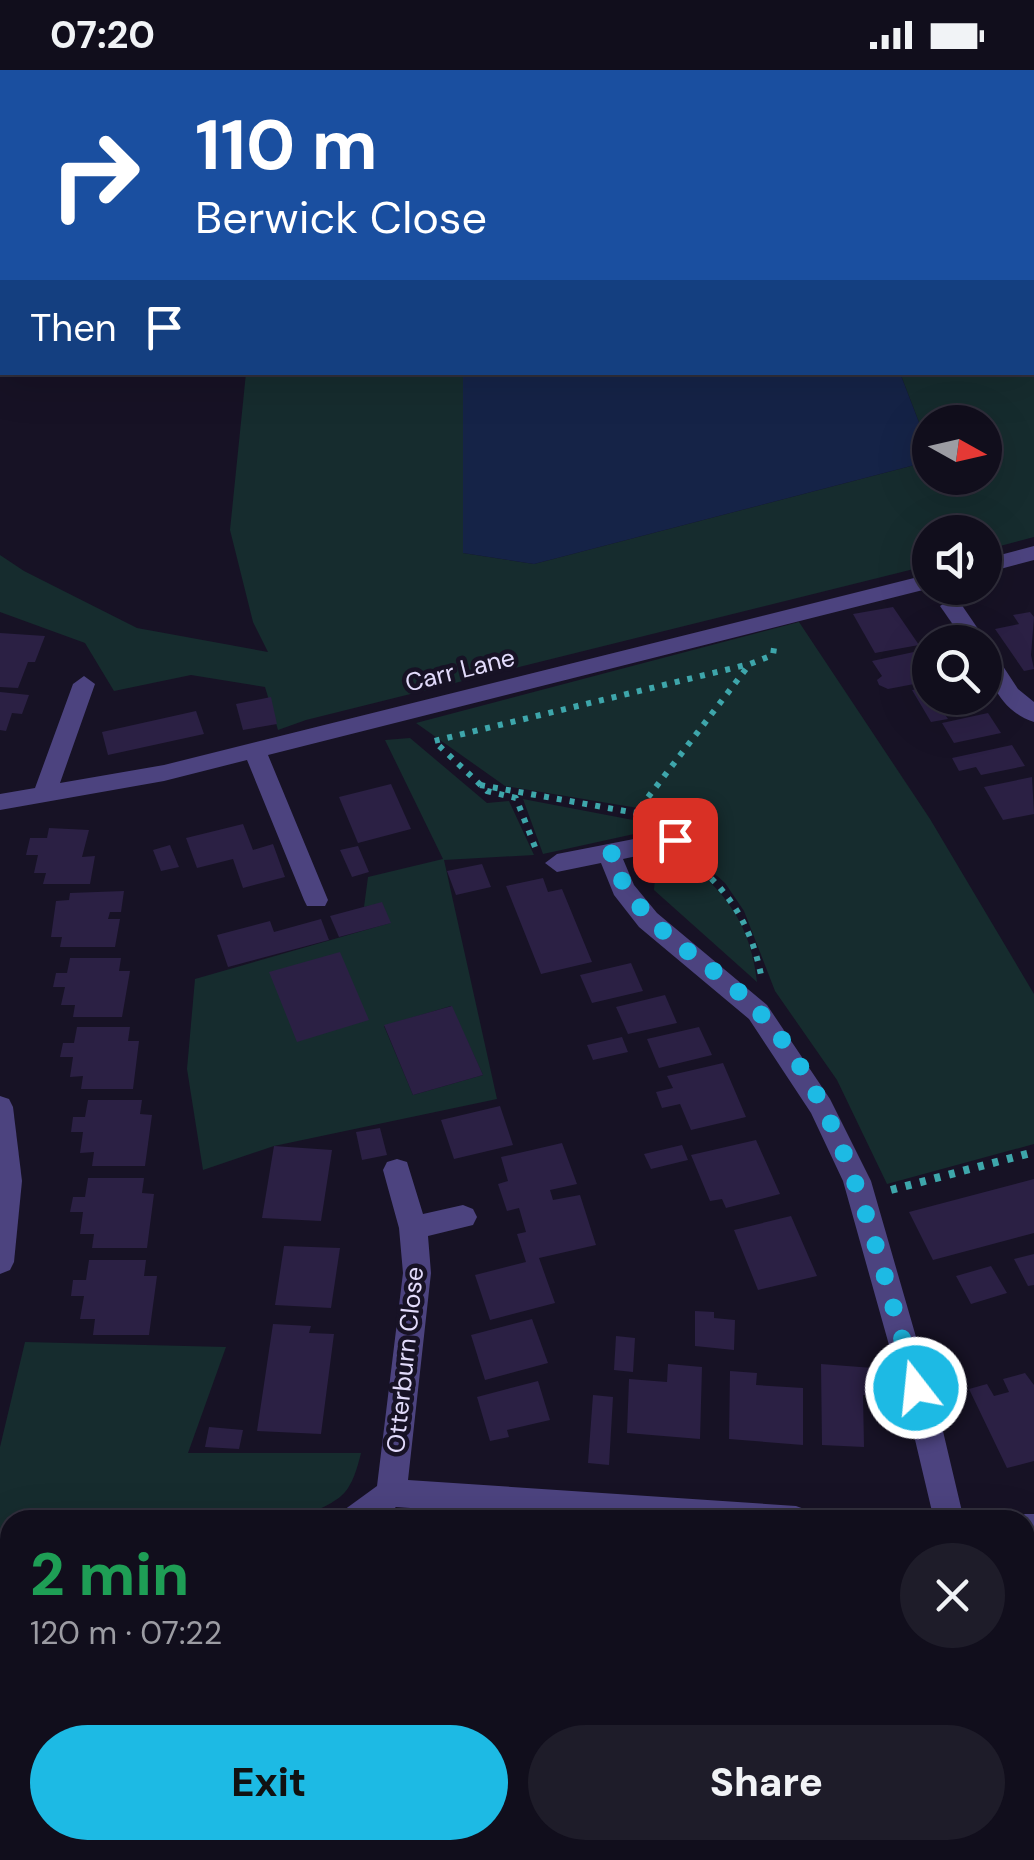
<!DOCTYPE html>
<meta charset="utf-8">
<style>
:root{--surface:#110e1c;--page:#1e1c29;--text:#f1f3f6;--muted:#9c9ca3;--line:#302e3b;--accent:#1dbae4}
body{margin:0;font-family:"DM Sans",sans-serif;background:var(--page);color:var(--text);height:100vh;display:flex;flex-direction:column;font-size:38px;white-space:nowrap}
*{box-sizing:border-box;margin:0}
p{font-size:32px;color:var(--muted)}
.icon{flex:none;width:55px;height:55px;fill:none;stroke:currentColor;stroke-width:2;stroke-linecap:round;stroke-linejoin:round}
.map{position:relative;flex:1;overflow:hidden}
.side{position:absolute;left:0px;top:1440px;width:1035px;height:350px;display:flex;flex-direction:column;background:var(--surface);border-radius:30px 30px 0 0;box-shadow:0 10px 40px #0002,0 0 0 2px var(--line)}
.side>*{flex:none}
.top-card{position:absolute;left:0px;top:0px;width:1035px;height:305px;box-shadow:0 10px 40px #0002,0 0 0 2px var(--line);background:#1a4fa0;color:#fff;overflow:hidden}
.needle{width:65px;rotate:98deg}
.controls{position:absolute;left:912px;top:335px;display:grid;gap:20px}
.controls a{display:grid;place-items:center;width:90px;height:90px;border-radius:50%;background:var(--surface);box-shadow:0 10px 40px #0002,0 0 0 2px var(--line);font-size:50px}
.pin{position:absolute;display:grid;place-items:center;width:85px;height:85px;color:#fff;margin:-42px;border-radius:20px;box-shadow:0 5px 15px #0006}
.me{position:absolute;width:110px;margin:-55px;rotate:344deg;stroke-linejoin:round;filter:drop-shadow(0 0 8px #0008)}
.turn{display:flex;align-items:center;gap:35px;height:210px;padding:0 30px;font-size:45px}
.turn .icon{width:130px;height:130px;stroke-width:2.5}
.turn b{display:block;font-size:70px;line-height:85px}
.then{display:flex;align-items:center;height:95px;padding:0 30px;background:#0003;gap:20px;font-size:38px}
.round{display:grid;place-items:center;flex:none;width:105px;height:105px;border-radius:52px;background:var(--page)}
.summary{display:flex;align-items:center;justify-content:space-between;height:170px;padding:0 30px}
h1{font-size:60px;font-weight:800;line-height:75px;color:#1e9e55}
.primary-button{display:flex;gap:20px;margin-top:auto;padding:20px 30px}
.primary-button a{flex:1;height:115px;border-radius:60px;background:var(--accent);color:#111;font-size:40px;font-weight:800;line-height:115px;text-align:center}
.primary-button a+a{background:var(--page);color:var(--text)}
.status{display:flex;justify-content:space-between;align-items:center;height:70px;padding:0 50px;background:var(--surface);direction:ltr}
.status svg{height:28px;fill:currentColor}
.map>svg:first-child{display:block}
.green{fill:#162c2e;fill-rule:evenodd}
.water{fill:#152347}
.building{fill:#2b2044}
.lines{fill:none;stroke-linecap:round;stroke-linejoin:round}
.path-far1{stroke:#3ea6ab;stroke-width:6;stroke-dasharray:5 8;stroke-linecap:butt}
.path{stroke:#3ea6ab;stroke-width:8;stroke-dasharray:6 9;stroke-linecap:butt}
.minor{fill:#4c437f;fill-rule:evenodd}
.route{stroke:#1dbae4;stroke-width:18;stroke-dasharray:0 32.4}
.labels{text-anchor:middle;dominant-baseline:central;stroke-width:9;stroke-linejoin:round;paint-order:stroke}
.street-label{font-size:25px;fill:#e2dbfb;stroke:#171225}
</style>
<div class="status"><b>07:20</b><svg viewBox="0 0 49 12"><path d="M0 12V9h3v3zM5 12V6h3v6zM10 12V3h3v9zM15 12V0h3v12zM26 1h20v11H26zM47 4h2v5h-2z"/></svg></div>
<div class="map">
<svg width="1034" height="1790" viewBox="0 0 1034 1790">
<rect width="100%" height="100%" fill="#171225"/>
<g class="green">
<path d="M912,0h122v467l-49,13v-18h-55v33l-624,155 -28,10 -13,-43 -74,-12 -77,16 -29,-48 -85,-31v-57l24,16 113,57 131,24 -15,-30 -23,-92 16,-157h217v180l71,11 396,-103v17h55v-56h-55v29l-30,-78 132,-1v-300z"/>
<path d="M799,552l131,197 104,175v150l-147,40 -50,-104 -62,-89 -31,-80 -19,-28 -26,-23 -21,-50 -10,3 -163,-27 -89,-63z"/>
<path d="M410,668l77,65 22,-2 25,54 -90,5 53,239 -223,47 -71,24 -16,-101 8,-90 195,-56 -8,-20 -18,4 4,-30 75,-18 -58,-119zM451,936l32,69 -70,20 -29,-69z"/>
<path d="M523,729l131,25 3,5 -114,25z"/>
<path d="M682,787c44,36 68,66 75,125l-103,-92c1,-21 9,-27 28,-33z"/>
<path d="M25,1272l201,5 -38,106h173c-12,49 -21,44 -62,67h-289v201l-10,-4v-270z"/>
</g>
<g class="water">
<path d="M300,0h612l1,2h-614z"/>
<path d="M463,303h437l30,78v10l-396,103 -71,-11z"/>
</g>
<g class="building">
<path d="M893,537l26,38 -44,8 -22,-39z"/>
<path d="M1030,542l4,5 -3,38 3,14 -10,2 -29,-42 24,-5 -6,-9z"/>
<path d="M0,563l45,3 -10,26h-7l-10,26 -18,-1z"/>
<path d="M923,580l7,11v20l-42,8 -9,-4 -2,-5 5,-4 -10,-15z"/>
<path d="M930,617v11h36l4,6 -28,6 6,9 -17,3 -19,-32z"/>
<path d="M0,622l29,3 -7,19 -10,-1 -6,18 -6,-1z"/>
<path d="M271,627l6,27 -34,6 -7,-26z"/>
<path d="M196,641l8,23 -96,21 -6,-23z"/>
<path d="M988,643l13,20 -47,10 -12,-20z"/>
<path d="M1012,675l13,21 -44,9 -5,-8 -17,4 -7,-13z"/>
<path d="M1032,707l2,37 -31,6 -19,-33z"/>
<path d="M391,714l20,45 -53,14 -19,-46z"/>
<path d="M243,754l10,26 20,-6 12,33 -42,11 -10,-29 -36,9 -11,-30z"/>
<path d="M49,758l40,2 -7,27 13,-1 -5,28h-47l3,-11h-12l4,-18h-12l4,-17h17z"/>
<path d="M170,775l9,22 -18,4 -8,-21z"/>
<path d="M358,776l11,26 -17,5 -12,-27z"/>
<path d="M482,794l9,23 -35,8 -9,-24z"/>
<path d="M543,808l5,14 14,-3 30,73 -51,12 -35,-88z"/>
<path d="M124,821l-3,21h-11l-2,7h12l-5,28h-55l2,-10h-11l5,-36 13,-1 1,-7z"/>
<path d="M382,832l9,21 -52,14 -9,-21z"/>
<path d="M321,849l8,21 -101,27 -11,-32 53,-14 4,11z"/>
<path d="M340,882l29,68 -72,22 -28,-70z"/>
<path d="M70,888h51l-2,13h11l-8,46h-49l2,-12h-14l4,-18h-12l3,-14h11z"/>
<path d="M631,893l12,28 -51,12 -12,-28z"/>
<path d="M665,925l12,28 -49,11 -12,-27z"/>
<path d="M452,936l31,69 -70,20 -29,-70z"/>
<path d="M77,957h53l-2,14h11l-6,48h-52l2,-13 -13,1 3,-20h-13l3,-14h11z"/>
<path d="M699,957l13,28 -53,13 -12,-29z"/>
<path d="M622,967l6,15 -35,8 -6,-15z"/>
<path d="M723,993l23,54 -55,13 -11,-26 -18,4 -6,-16 17,-4 -6,-12z"/>
<path d="M88,1030h54l-2,14 12,1 -7,51h-53l2,-14 -14,1 3,-21h-12l2,-15h12z"/>
<path d="M500,1036l13,39 -59,14 -13,-39z"/>
<path d="M380,1058l7,27 -25,5 -6,-28z"/>
<path d="M756,1070l24,54 -54,14 -4,-9 -12,2 -19,-46z"/>
<path d="M562,1073l15,41 -27,6 3,10 27,-5 16,50 -57,13 16,45 -65,17 -15,-45 51,-13 -9,-28 9,-2 -7,-24 -12,3 -9,-27 10,-3 -7,-24z"/>
<path d="M682,1075l6,15 -37,9 -7,-15z"/>
<path d="M274,1076l58,4 -11,71 -59,-3z"/>
<path d="M88,1108h56l-2,15 12,1 -7,54h-55l2,-14h-14l3,-22h-13l3,-15h12z"/>
<path d="M1034,1109v54l-101,27 -24,-48z"/>
<path d="M791,1146l26,60 -59,14 -24,-60z"/>
<path d="M284,1176l56,2 -9,60 -56,-3z"/>
<path d="M1034,1184v31l-6,1 -14,-27z"/>
<path d="M89,1190h57l-2,16h13l-8,59h-56l2,-16h-15l4,-23h-13l2,-16h13z"/>
<path d="M991,1196l16,27 -36,11 -15,-28z"/>
<path d="M695,1241l19,1v6l21,2 -1,30 -39,-4z"/>
<path d="M532,1249l16,44 -63,17 -14,-45z"/>
<path d="M273,1254l38,2 -2,7 25,1 -13,100 -64,-3z"/>
<path d="M616,1266l19,2 -2,34 -19,-2z"/>
<path d="M668,1294l34,3 -2,72 -73,-6 2,-54 38,3z"/>
<path d="M821,1294l52,4 1,28 -11,-1 1,52 -42,-2z"/>
<path d="M730,1301l27,2 -1,12 47,3v57l-74,-6z"/>
<path d="M1025,1303l9,12v76l-27,7 -38,-79 18,-5 7,12 15,-4 -6,-13z"/>
<path d="M538,1311l12,39 -43,10 2,7 -19,4 -13,-44z"/>
<path d="M593,1325l20,2 -4,68 -21,-2z"/>
<path d="M209,1357l34,3 -4,19 -34,-2z"/>
<path d="M1034,1512v93l-9,-18v-72z"/>
<path d="M243,1780h92v10h-71l1,-5h-23z"/>
<rect x="365" y="1780" width="106" height="10"/>
<path d="M481,1780h101v10h-102z"/>
<rect x="619" y="1780" width="88" height="8"/>
<path d="M839,1780l69,1 1,9h-69z"/>
</g>
<g class="lines">
<g class="path-far1">
<path d="M480,715l156,28"/>
<path d="M642,744l-6,-1 113,-148"/>
<path d="M535,777l-19,-49 -29,-7 -53,-50 316,-77 23,-9 1,-7"/>
<path d="M692,791c39,32 59,65 69,114"/>
</g>
<path class="path" d="M891,1120l143,-38"/>
<g class="minor">
<rect x="0" y="181" width="2" height="10"/>
<path d="M1034,476v14l-49,13v-14z"/>
<path d="M930,504l1,14 -663,167 60,145 -3,6h-18l-3,-6 -57,-140 -83,21 -164,29v-16l35,-6 38,-104 11,-8 11,8 -35,99 104,-18z"/>
<path d="M951,529l8,2 28,41 -2,3 -20,-3 -25,-36z"/>
<path d="M985,579l8,2 25,38 16,13v20c-32,-10 -49,-43 -49,-73z"/>
<path d="M675,761l8,3 4,6 -4,6 -60,13 11,26 23,28 110,92 63,94 41,82 71,246 22,93h-30l-22,-93 -69,-246 -32,-68 -62,-94 -110,-92 -25,-32 -13,-32 -44,9 -12,-9 12,-9z"/>
<path d="M0,1026l9,3 4,8 9,74 -8,81 -4,8 -10,4z"/>
<path d="M397,1089l10,3 16,52 40,-9 10,4 4,8 -4,8 -45,11 3,37 -23,207 388,26 11,4 4,10h-228l-187,-13 -17,13h-39l4,-10 33,-24 26,-213 -4,-45 -16,-58 4,-8z"/>
<path d="M1025,1444h9v28h-9v-22h-12z"/>
<path d="M10,1696v34l-10,2v-34z"/>
<path d="M153,1780h35l4,10h-35z"/>
</g>
</g>
<g class="lines">
<path class="route" d="M675,770l-66,14c36,86 93,96 150,158 90,97 121,253 157,376"/>
</g>
<g class="labels">
<g class="street-label">
<text transform="translate(460 600) rotate(-14)">Carr Lane</text>
<text transform="translate(405 1290) rotate(-84)">Otterburn Close</text>
</g>
</g>
</svg>
<div class="controls">
<a><svg class="needle" viewBox="-14 -14 28 28"><path d="M0-13l5 13h-10z" fill="#e53935"/><path d="M0 13l5-13h-10z" fill="#9c9ca3"/></svg></a>
<a><svg class="icon" aria-label="sound" viewBox="0 0 24 24"><path d="M4 9h4l5-4v14l-5-4H4zM17 9q2 3 0 6"/></svg></a>
<a><svg class="icon" aria-label="search" viewBox="0 0 24 24"><circle cx="10" cy="10" r="6"/><path d="M15 15l6 6"/></svg></a>
</div>
<div class="pin" style="left:675px;top:770px;background:#d93025"><svg class="icon" aria-label="arrive" viewBox="0 0 24 24"><path d="M6 21V4h12l-3 4 3 4H6"/></svg></div>
<svg class="me" style="left:916px;top:1318px" viewBox="-20 -20 40 40"><circle r="17" fill="#1dbae4" stroke="#fff" stroke-width="3"/><path d="M0-11L8 9 0 5-8 9z" fill="#fff"/></svg>
<div class="top-card">
<div class="turn"><svg class="icon" aria-label="right" viewBox="0 0 24 24"><path d="M7 20v-9h11M14 6l5 5-5 5"/></svg><div><b>110 m</b>Berwick Close</div></div>
<div class="then">Then<svg class="icon" aria-label="arrive" viewBox="0 0 24 24"><path d="M6 21V4h12l-3 4 3 4H6"/></svg></div>
</div>
<section class="side">
<div class="summary"><div><h1>2 min</h1><p>120 m · 07:22</p></div><a class="round"><svg class="icon" aria-label="close" viewBox="0 0 24 24"><path d="M6 6l12 12M18 6L6 18"/></svg></a></div>
<div class="primary-button"><a>Exit</a><a>Share</a></div>
</section>
</div>
